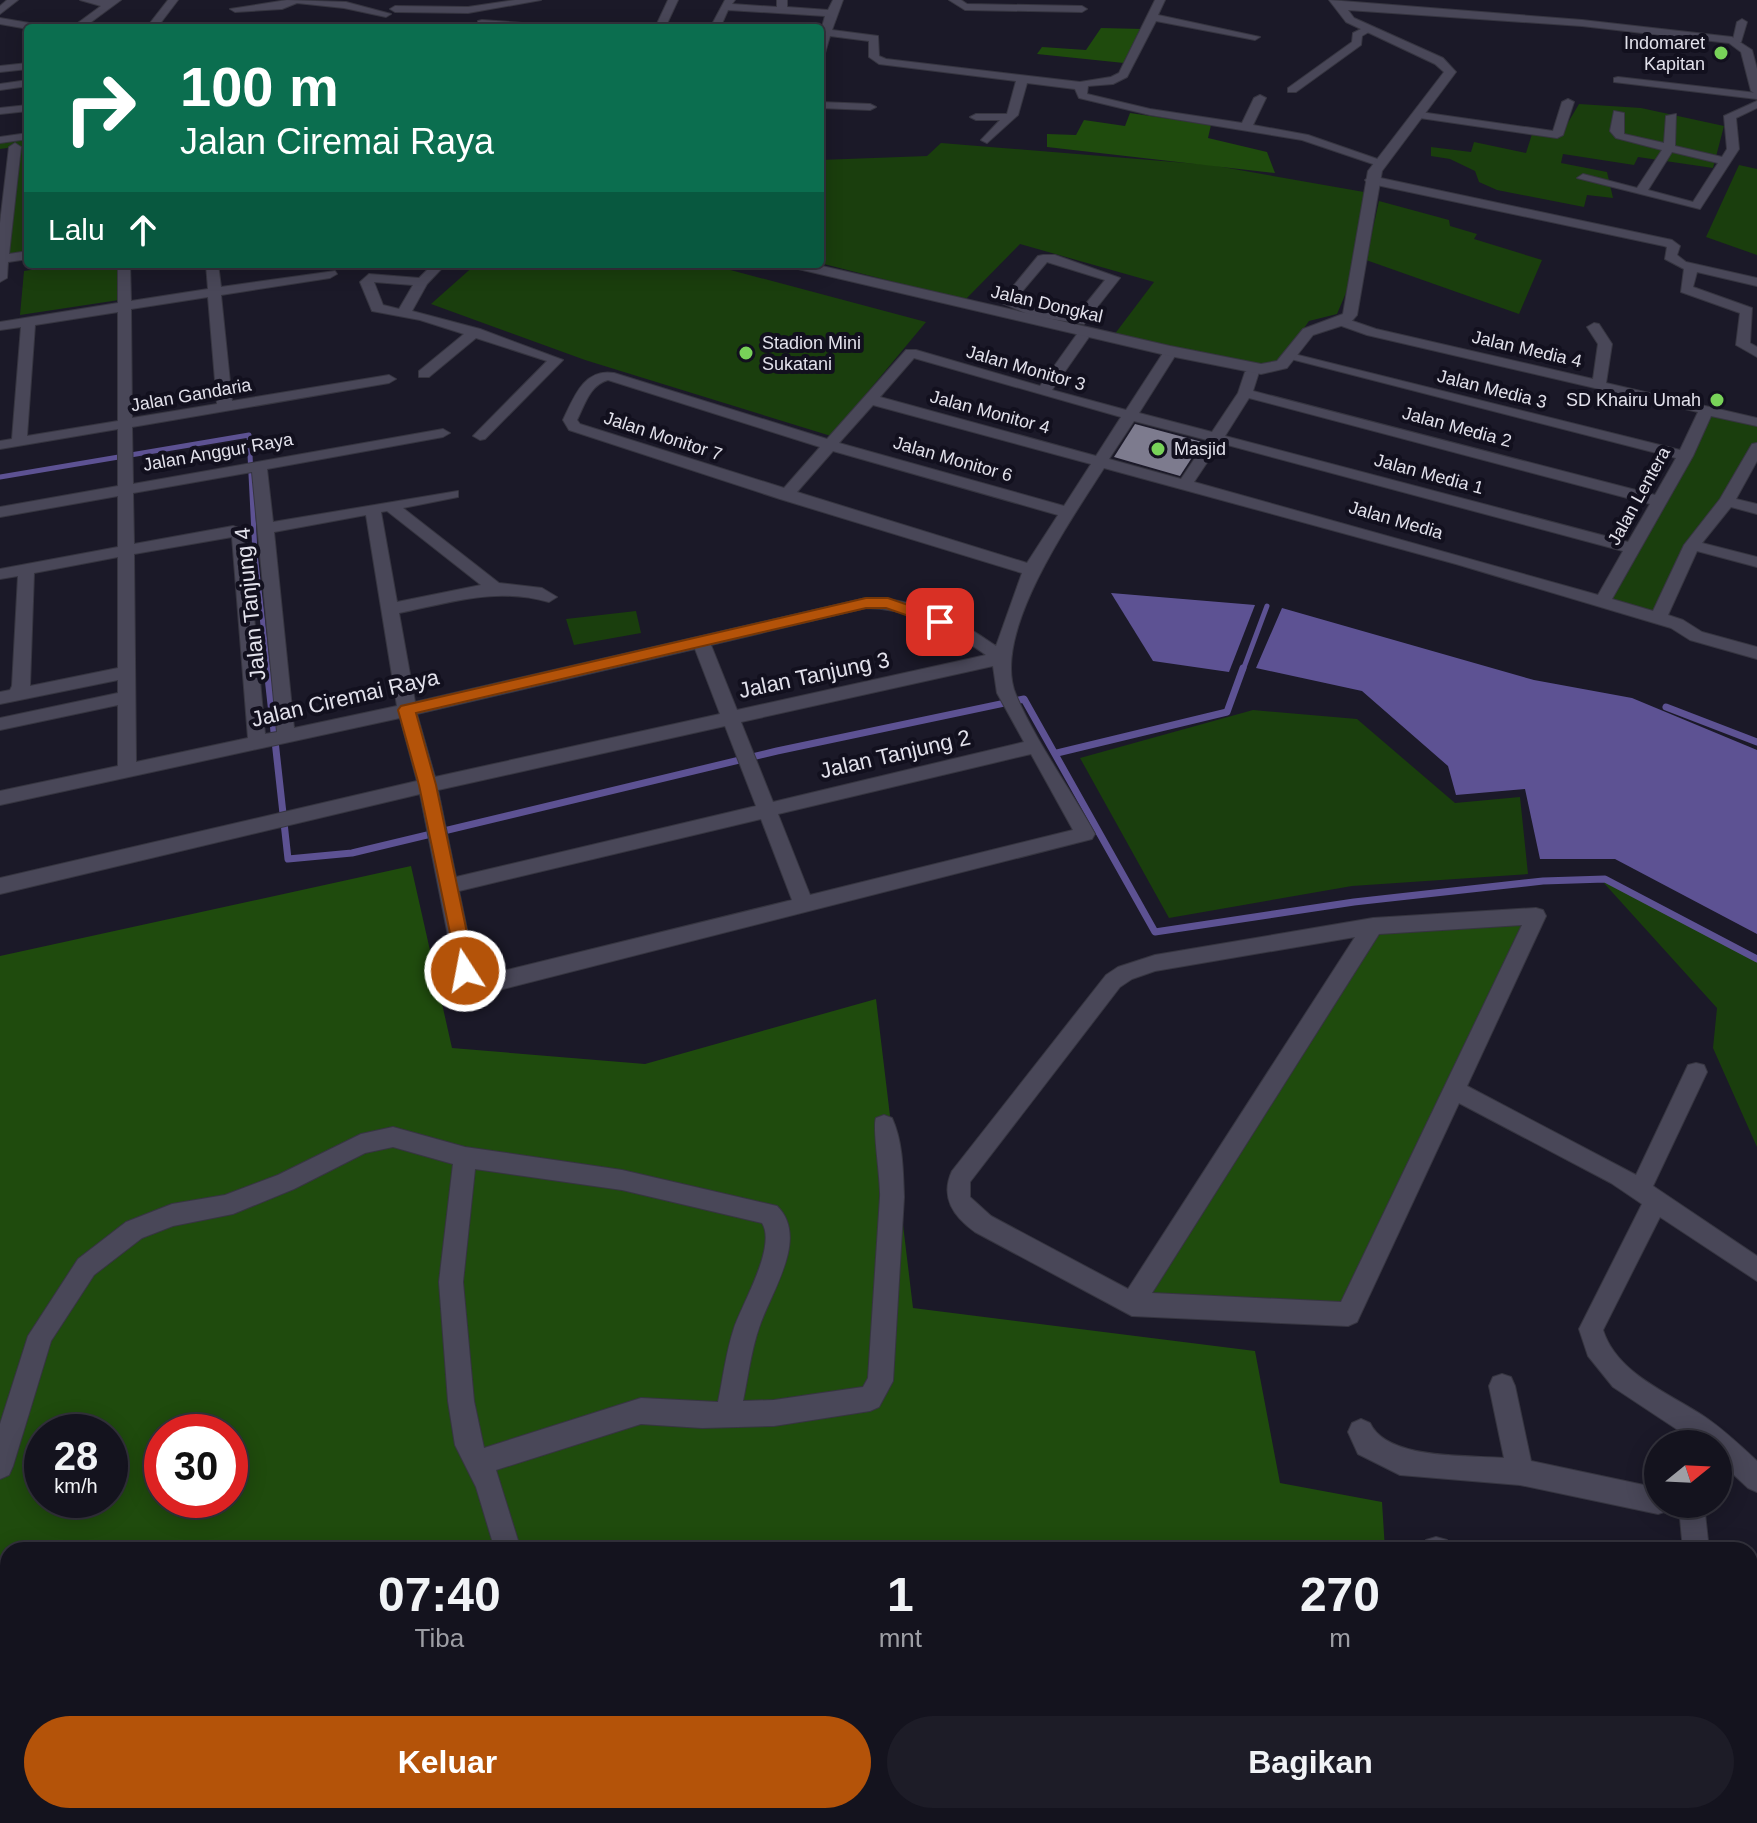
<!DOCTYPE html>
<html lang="id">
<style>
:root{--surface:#14131e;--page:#1d1c27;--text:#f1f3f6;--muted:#9d9ea4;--line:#33323c;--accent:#b45309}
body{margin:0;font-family:Helvetica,sans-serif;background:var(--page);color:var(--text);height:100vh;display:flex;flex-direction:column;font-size:30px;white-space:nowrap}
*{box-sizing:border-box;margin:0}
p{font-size:26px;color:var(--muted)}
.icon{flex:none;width:44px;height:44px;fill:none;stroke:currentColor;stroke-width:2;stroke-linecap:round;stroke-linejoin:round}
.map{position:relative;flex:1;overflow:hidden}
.sheet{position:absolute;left:0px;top:1542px;width:1758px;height:282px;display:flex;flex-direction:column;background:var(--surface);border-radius:24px 24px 0 0;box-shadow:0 4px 20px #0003,0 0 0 2px var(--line)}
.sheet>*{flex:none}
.top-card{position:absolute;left:24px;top:24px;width:800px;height:244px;border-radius:8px;box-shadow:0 4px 20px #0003,0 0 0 2px var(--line);background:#0b6e4f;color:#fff;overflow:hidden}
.needle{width:52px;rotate:72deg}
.fabs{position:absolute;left:1644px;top:1430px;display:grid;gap:16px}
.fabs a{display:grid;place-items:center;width:88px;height:88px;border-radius:50%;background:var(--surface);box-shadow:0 4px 20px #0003,0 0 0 2px var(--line);font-size:40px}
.speed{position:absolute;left:24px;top:1414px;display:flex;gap:16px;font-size:40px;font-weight:700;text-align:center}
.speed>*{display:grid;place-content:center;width:104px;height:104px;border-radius:50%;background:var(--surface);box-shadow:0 4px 20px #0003,0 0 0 2px var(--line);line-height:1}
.speed small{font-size:20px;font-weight:400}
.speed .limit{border:12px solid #d22;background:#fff;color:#111}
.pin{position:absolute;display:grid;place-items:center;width:68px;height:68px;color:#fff;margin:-34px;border-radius:16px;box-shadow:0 4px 12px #0006}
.me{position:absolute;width:88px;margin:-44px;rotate:349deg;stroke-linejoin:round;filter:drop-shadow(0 0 6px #0008)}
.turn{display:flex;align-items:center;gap:28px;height:168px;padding:0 24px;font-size:36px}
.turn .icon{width:104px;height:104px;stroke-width:2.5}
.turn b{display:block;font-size:56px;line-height:68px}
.then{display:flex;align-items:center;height:76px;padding:0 24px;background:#0003;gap:16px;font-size:30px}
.eta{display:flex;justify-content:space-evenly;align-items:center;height:136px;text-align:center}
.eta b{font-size:48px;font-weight:800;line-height:56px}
.button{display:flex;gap:16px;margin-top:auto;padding:16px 24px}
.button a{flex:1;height:92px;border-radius:48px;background:var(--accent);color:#fff;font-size:32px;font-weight:800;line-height:92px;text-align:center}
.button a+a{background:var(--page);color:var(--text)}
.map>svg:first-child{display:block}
.green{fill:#1a3e0d}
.forest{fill:#1f4b0d;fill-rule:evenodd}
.water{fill:#5d5293}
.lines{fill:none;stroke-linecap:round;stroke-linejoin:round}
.stream-far1{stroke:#5d5293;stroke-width:5}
.stream{stroke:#5d5293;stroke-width:7}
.building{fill:#7d7b8e}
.minor-casing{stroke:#363540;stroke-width:2}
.tertiary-casing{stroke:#363540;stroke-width:2}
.minor{fill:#494758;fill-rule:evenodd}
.tertiary{fill:#494758;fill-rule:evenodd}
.route{fill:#b45309;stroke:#753606;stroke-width:2}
.poi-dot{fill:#78d259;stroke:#12101e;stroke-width:3}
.labels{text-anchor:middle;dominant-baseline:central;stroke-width:8;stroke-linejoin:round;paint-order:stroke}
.far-poi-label{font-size:18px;fill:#e2e1eb;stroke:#12101e;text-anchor:end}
.far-street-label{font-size:18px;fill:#e2e1eb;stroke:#12101e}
.street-label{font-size:22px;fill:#e2e1eb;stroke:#12101e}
</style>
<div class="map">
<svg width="1757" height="1823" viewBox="0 0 1757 1823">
<rect width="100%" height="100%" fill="#1b1928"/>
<g class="green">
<path d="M1579,104l62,4 83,18 -11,42 -75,-11 -4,8 -71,-11 -2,9 46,9 6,26 -26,-3 -3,12 -87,-17 -18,-8 -4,-11 -25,-12 -19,-3v-9l40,5 3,-10 52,11 6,-19 28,2z"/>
<path d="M28,136v119l-26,4 12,-112 -14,2v-9z"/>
<path d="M941,143l270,22 153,27 -13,89 -14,33 -28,7 -27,39 -19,5 -149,-30 40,-53 -134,-38 -55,56 -145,-37v-103l107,-4z"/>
<path d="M1739,165l18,4v86l-51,-18z"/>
<path d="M1379,201l70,19 1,6 27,8 -3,5 68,21 -23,54 -153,-54z"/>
<path d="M69,264h50v36l-99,15 4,-44z"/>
<path d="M476,264h232l218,58 -95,114 -246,-76 -154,-56z"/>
<path d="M1706,410l51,12v25l-63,95 -36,76 -55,-17z"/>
<path d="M636,611l5,22 -67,12 -8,-26z"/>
<path d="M1253,710l104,9 98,84 65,-6 8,77 -176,12 -183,32 -89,-160z"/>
<path d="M1605,879l152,80v188l-44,-99 4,-40 -114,-126z"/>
</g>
<g class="forest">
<path d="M1101,28l42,1 -19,34 -87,-9 5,-7 44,3z"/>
<path d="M1130,113l81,12 -3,13 59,14 8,21 -228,-26v-13l29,1 8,-15 41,6z"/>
<path d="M411,866l41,182 193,16 231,-65 37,309 342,43 25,132 102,19 3,48h-1377v266h571l2,7h-581v-867zM42,1432h68v68h-68zM162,1432h68v68h-68z"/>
<path d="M1536,916l-188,398 -216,-10 241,-378z"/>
<path d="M1085,1816h320v7h-318z"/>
</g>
<g class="water">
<path d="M1111,593l144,12 -26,67 -76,-11z"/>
<path d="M1282,608l252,72 98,18 125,52v184l-142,-75h-75l-15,-70 -69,6 -8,-29 -86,-75 -106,-23z"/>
</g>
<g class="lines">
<g class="stream-far1">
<path d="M0,477l249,-42 6,118 13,117"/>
<path d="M1243,670l24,-64"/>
</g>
<g class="stream">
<path d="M267,668l21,191 64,-6 425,-102 247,-52 131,233 199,-30 189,-21 62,-2 152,80"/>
<path d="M1666,707l91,35"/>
<path d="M1057,753l170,-41 16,-44"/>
</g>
</g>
<path class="building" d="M1135,424l67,18 -22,34 -66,-19z"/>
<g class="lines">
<defs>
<g id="minor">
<path d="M7,0h11l-18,14v-8z"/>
<path d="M80,0h41l-38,28h-12l30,-22z"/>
<path d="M168,0h10l-19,25h-8l-1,-2z"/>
<path d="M287,0l59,2 45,12 -5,3 -42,-9 -47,-5 -15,6 -47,3 -5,-3z"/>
<path d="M515,0h26l-73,13 -73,-1 -5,-3 5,-3 73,1z"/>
<path d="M668,0h10l-13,28h-10z"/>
<path d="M725,0h10l-3,4 45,3v-7h10v7l41,3 5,-10h10l-11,30 46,6 1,20 7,3 194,23 31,-5 8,-4 36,-73h10l-7,15 102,22 -5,3 -99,-19 -29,56 -14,7 -25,2 -1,8 63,15 92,14 12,-25 6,-3 6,3 -13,27 55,10 78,27 -10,3 -74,-25 -152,-25 -71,-17 -4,-9 -48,-6 -9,32 -31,28 -6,-3 19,-20h-24l-6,-3 6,-3h31l9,-33 -137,-17 -10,-7v-16l-39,-5 -5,17 -5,3v-22l5,-18 -97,-6 -8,18h-10z"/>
<path d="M949,0h12l6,4 115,2 5,3 -5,3 -117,-2z"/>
<path d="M1742,19l5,3 -6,20 -9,2 5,-22z"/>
<path d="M482,20l68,5 5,3 -77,-3v-4z"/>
<path d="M1365,27l9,2 -12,7 -1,9 -65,47h-8v-4l64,-46 1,-9z"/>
<path d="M28,63v6l-28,3v-6z"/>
<path d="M1618,77l139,16v6l-143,-17v-4z"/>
<path d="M28,80v6l-28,4v-6z"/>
<path d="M1568,99l6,3 -11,33 -6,3 -137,-20 -6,-3 6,-3 133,19 9,-29z"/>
<path d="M1757,101v7l-21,10 3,31 -39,60 -123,-31 6,-4 54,14 25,-38 -46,-12 -6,-7 4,-20 10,2v21l40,9 2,-27 10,-2 -1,32 47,11 5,-8 -3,-33zM1672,152l46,11 -25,39 -45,-12z"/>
<path d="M820,102l50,2 6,3 -6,3 -50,-2z"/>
<path d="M28,105v6l-28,3v-6z"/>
<path d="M28,133v6l-28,4v-6z"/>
<path d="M15,143l6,4 -12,107 19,-3v8l-20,3 -1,16 -7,4v-59l9,-76z"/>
<path d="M1371,176l301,64 8,6 -3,9 9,7 71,16v8l-60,-14 -4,15 59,21 -2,35 7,4v10l-21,-12 4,-32 -59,-21 3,-23 -19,-10 2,-12 -3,-1 -297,-63 -2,-3z"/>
<path d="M1043,255h12l65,23 -36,46 -52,-8 -32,-14 38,-46zM1047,262l58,18 -29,36 -36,-6 -25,-10z"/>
<path d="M118,264h12l1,37 77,-12 -2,-25h12l3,23 114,-16 2,3 -7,4 -109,17 11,106 157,-26 7,4 -7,4 -257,44 1,57 310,-55 7,4 -7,4 -176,32 6,53 185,-31v6l-55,11 96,75 43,5 15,9 -8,5c-54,-15 -96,0 -150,11l16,89 451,-104c48,-1 92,21 130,48l26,-73 -242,-74 -211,-69 -6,-10c11,-23 21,-52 51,-47l213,66 79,-89h10l124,36 37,-52 5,-1 7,4 -37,53 74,20 37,-57 5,-1 7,4 -36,57 73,19 26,-39 7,-21 7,-4 7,4 -6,19 402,104 21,-37 -393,-101 7,-4 390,97 18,-38 -331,-77 -31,-11v-6l5,-1 35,12 217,50 5,-35 -11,-17 7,-4 5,1 13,20 -6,39 151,35v8l-46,-10 -18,40 -81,143 41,12 31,-66 36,-46 32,-55 5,-1v18l-21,38 21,5v10l-26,-7 -29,36 55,14v10l-60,-16 -29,64 15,5 19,12 55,15v12l-67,-19 -19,-12 -215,-64 -352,-96c-32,51 -114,166 -88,227 19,45 55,95 79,139l-3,5 -601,153 -25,-4 -11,-17 -35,-177 -420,100v-16l417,-97 -17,-63 -400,87v-14l118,-25v-61l-118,25v-12l118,-25v-13l-118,24v-12l10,-2 2,-4 6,-110 -18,3v-10l118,-22v-51l-118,21v-10l118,-21v-57l-118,20v-8l12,-2 9,-112 -21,3v-8l118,-19zM208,297l9,107 -85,14 -1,-109zM118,312v109l-91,15 8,-111zM914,358l207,59 -25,39 -216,-59zM608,380l212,67 -36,41 -204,-64 -3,-4c8,-16 13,-35 31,-40zM1249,398l401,106 -22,38 -403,-106zM873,405l218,59 -27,42 -225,-63zM1134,421l73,19 -26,39 -72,-20zM1220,443l403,108 -25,44 -404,-113zM833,451l225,64 -31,48 -230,-71zM252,472l25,260 -12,2 -19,-203 -13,-5 -99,18 -1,-51zM387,511l94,74 -84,17 -16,-90zM366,515l31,191 -103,22 -20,-196zM232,537l16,201 -112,24 -2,-208zM118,557v111l-88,18 4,-113zM866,608c44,0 85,22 120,47l-249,55 -26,-65zM695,649l25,65 -285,63 -18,-63zM993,666l4,27 27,49 -251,60 -32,-80zM725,726l31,80 -300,71 -18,-87zM1031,754l42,76 -263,65 -32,-81zM761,819l31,81 -301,74h-12l-4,-6 -16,-77z"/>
<path d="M433,264h13l-19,20 -15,27 68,18 83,31 -78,79 -5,1 -7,-4 74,-75 -71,-23 -47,39h-10v-6l45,-37 -44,-14 -48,-9 -12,-29 9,-8 50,4zM374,282l39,3 -14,24 -16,-4z"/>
<path d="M1536,908l7,2 3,6 -79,170 169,89 52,-110 8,-2 8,2 3,7 -54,114 104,70v25l-97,-64 -57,113c14,44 66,63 102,87 19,13 35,28 52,44v31l-9,-4 -30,-28v-16h-19l-86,-57 -25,-31 -9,-27 63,-125 -31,-21 -152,-80 -102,219 -9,4 -216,-10 -157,-84c-22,-16 -35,-35 -23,-61l154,-196 12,-8 37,-12 218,-37zM1522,925l-181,377 -189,-9 227,-359zM1355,937l-227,352 -137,-73 -21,-19v-15l150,-195 12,-8 23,-8z"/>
<path d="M884,1115l8,3c11,24 11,53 12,79l-11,184 -14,26 -9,4 -96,15 -72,2 -61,-4 -145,46 25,80h-26l-19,-63 -21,-42 -7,-44 -9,-119 14,-118 -60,-17 -28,6 -71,36 -61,25 -60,12 -31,12 -48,37 -43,66 -38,125 -4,9 -9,4v-55l28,-88 50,-77 48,-37 46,-18 53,-9 53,-20 83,-41 32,-7 72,20 157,23 155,36c33,32 -7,87 -18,122 -8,23 -11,49 -16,73l31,-1 89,-13 5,-9 12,-181c1,-17 -8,-70 -4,-79zM475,1169l147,21 140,33c15,23 -20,81 -28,105 -8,24 -11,50 -16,74l-77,-4 -157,50 -10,-47 -11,-119z"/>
<path d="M1502,1374l9,3 4,9 16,75 127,27v16h46l5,46h-26l-3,-32 -16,-6 -6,2 -138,-29 -120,-10 -42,-21 -10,-22 4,-9 9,-4 9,4c17,37 97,32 134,35l-15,-72 4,-9z"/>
<path d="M1436,1537l11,3 3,10h-27l3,-10z"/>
<path d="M0,1634l8,3v28l-8,-3z"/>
<path d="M1750,1679l7,3v28l-7,-3z"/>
<path d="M559,1816h31l3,7h-31z"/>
<path d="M1701,1816h30l2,7h-30z"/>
</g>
<g id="tertiary">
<path d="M1329,0l253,20 150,17 20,13 5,19v26l-6,-4 -10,-39 -12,-9 -147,-17 -234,-16 6,8 89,40 13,14 -74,99 -25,144 -7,8 -37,12 -26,33 -26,6 -91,-18 -376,-88 -7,-4h26l357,82 91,18 16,-3 26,-32 40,-15 25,-143 76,-99 -9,-8 -89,-42z"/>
<path d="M0,18l41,7 6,3 -19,1 -28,-5z"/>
</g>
</defs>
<use href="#minor" class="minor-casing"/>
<use href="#tertiary" class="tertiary-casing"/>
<use href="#minor" class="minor"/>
<use href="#tertiary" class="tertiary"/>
</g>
<path class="route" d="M866,598h22l58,20 2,4 -8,5 -54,-19h-20l-450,105 20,72 39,186 -3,5h-13l-40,-191 -21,-75 3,-4z"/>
<g class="poi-dot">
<circle cx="1721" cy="53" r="8"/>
<circle cx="746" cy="353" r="8"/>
<circle cx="1717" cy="400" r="8"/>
<circle cx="1158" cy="449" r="8"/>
</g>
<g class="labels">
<g class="far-poi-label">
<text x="1705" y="43">Indomaret<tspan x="1705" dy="21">Kapitan</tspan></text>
<text x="762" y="343" text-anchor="start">Stadion Mini<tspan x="762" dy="21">Sukatani</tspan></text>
<text x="1701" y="400">SD Khairu Umah</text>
<text x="1174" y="449" text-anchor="start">Masjid</text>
</g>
<g class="far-street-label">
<text transform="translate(1047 304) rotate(13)">Jalan Dongkal</text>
<text transform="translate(1527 349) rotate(13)">Jalan Media 4</text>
<text transform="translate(1026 368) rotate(16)">Jalan Monitor 3</text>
<text transform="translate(1492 389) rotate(14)">Jalan Media 3</text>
<text transform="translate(191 395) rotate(-10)">Jalan Gandaria</text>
<text transform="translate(990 412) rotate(15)">Jalan Monitor 4</text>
<text transform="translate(1457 427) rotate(15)">Jalan Media 2</text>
<text transform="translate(663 436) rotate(18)">Jalan Monitor 7</text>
<text transform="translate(218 452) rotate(-10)">Jalan Anggur Raya</text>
<text transform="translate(953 459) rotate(16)">Jalan Monitor 6</text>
<text transform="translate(1429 474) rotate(15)">Jalan Media 1</text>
<text transform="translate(1639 496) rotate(-61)">Jalan Lentera</text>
<text transform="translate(1396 520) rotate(16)">Jalan Media</text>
</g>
<g class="street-label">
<text transform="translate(250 604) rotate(-96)">Jalan Tanjung 4</text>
<text transform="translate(814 675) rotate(-12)">Jalan Tanjung 3</text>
<text transform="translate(345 698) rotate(-13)">Jalan Ciremai Raya</text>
<text transform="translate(895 754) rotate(-13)">Jalan Tanjung 2</text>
</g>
</g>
</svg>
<div class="fabs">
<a><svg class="needle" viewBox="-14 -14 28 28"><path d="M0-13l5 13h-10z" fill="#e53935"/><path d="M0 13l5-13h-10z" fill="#9d9ea4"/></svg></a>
</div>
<div class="speed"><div>28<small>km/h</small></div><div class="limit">30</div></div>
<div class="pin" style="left:940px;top:622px;background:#d93025"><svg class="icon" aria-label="arrive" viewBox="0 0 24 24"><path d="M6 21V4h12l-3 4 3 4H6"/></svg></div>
<svg class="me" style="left:465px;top:971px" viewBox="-20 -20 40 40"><circle r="17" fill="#b45309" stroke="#fff" stroke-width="3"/><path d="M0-11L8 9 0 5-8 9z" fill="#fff"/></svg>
<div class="top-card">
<div class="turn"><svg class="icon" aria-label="right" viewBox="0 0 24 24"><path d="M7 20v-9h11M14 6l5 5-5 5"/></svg><div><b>100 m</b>Jalan Ciremai Raya</div></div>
<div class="then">Lalu<svg class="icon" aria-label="ahead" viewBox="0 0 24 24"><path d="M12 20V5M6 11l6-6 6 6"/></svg></div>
</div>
<section class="sheet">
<div class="eta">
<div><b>07:40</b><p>Tiba</p></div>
<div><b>1</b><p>mnt</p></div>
<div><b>270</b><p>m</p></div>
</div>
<div class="button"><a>Keluar</a><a>Bagikan</a></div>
</section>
</div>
